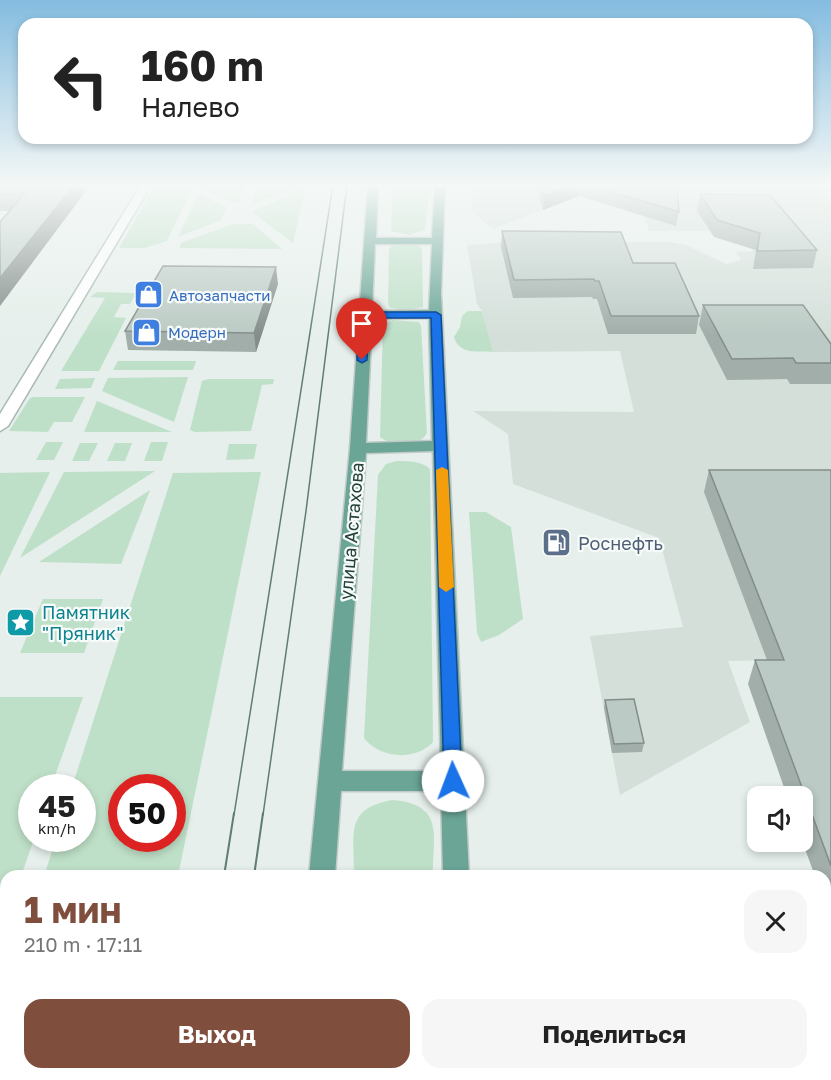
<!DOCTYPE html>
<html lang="ru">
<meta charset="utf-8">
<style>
:root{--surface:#fff;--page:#f6f6f6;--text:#222;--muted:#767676;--accent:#804e3d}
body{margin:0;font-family:"Golos Text",sans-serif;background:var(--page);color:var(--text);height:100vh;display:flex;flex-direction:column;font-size:22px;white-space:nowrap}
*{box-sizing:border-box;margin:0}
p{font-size:20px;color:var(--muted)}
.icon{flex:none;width:33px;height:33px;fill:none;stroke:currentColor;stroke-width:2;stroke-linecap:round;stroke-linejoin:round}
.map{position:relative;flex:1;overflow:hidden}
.panel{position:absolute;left:0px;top:870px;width:831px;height:210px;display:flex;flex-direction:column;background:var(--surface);border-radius:18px 18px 0 0;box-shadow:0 3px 9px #0003}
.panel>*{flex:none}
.hud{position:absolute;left:18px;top:18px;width:795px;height:126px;border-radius:18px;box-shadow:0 3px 9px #0003;background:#fff;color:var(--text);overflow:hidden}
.tools{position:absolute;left:747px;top:786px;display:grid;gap:12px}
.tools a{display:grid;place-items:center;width:66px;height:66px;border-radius:12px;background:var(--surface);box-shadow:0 3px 9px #0003;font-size:30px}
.speed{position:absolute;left:18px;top:774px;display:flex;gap:12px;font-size:30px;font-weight:700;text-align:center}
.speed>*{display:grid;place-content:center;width:78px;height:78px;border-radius:50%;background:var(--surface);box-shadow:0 3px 9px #0003;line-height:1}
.speed small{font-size:15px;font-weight:400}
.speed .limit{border:9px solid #d22;background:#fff;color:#111}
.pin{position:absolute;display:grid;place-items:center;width:51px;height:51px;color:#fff;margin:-62px -26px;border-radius:50% 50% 50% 0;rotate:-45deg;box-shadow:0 0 6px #0007}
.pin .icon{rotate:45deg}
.me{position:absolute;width:66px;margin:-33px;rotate:358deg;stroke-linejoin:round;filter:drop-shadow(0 0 4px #0008)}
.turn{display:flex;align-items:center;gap:21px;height:126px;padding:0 24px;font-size:27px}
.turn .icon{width:78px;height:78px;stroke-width:2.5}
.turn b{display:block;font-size:42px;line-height:51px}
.round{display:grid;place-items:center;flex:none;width:63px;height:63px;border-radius:18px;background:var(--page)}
.headline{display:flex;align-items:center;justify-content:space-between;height:102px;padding:0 24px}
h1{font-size:36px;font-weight:700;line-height:45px;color:var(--accent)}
.primary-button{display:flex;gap:12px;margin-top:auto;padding:12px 24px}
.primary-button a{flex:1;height:69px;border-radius:18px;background:var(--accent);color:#fff;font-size:24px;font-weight:700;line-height:69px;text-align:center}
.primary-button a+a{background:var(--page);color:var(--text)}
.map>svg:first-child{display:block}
.built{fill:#d4dfda}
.green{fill:#bfe0c8;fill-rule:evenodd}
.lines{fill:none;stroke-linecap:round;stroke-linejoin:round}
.minor-casing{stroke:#a8b8b2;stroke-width:3}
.major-casing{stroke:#c2cac8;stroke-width:3}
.minor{fill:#fff;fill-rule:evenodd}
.major{fill:#6aa596;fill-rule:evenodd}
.tram-far1{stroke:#5f7d75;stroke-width:1.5}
.tram{stroke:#5f7d75;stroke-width:2}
.wall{fill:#a1aea9}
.shaded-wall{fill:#838d89}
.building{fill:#bbcac4;stroke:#838d89;stroke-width:1.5}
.route{fill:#1a73e8;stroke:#114b97;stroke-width:1.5}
.slow{fill:#f59e0b}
.labels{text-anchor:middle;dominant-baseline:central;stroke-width:4.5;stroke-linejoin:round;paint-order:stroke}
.far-shop-label{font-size:15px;fill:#366cbe;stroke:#f7fbf9;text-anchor:start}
.street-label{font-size:18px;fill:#24423a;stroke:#f7fbf9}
.service-label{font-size:18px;fill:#4e5e75;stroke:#f7fbf9;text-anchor:start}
.culture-label{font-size:18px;fill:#0d838f;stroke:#f7fbf9;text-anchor:start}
</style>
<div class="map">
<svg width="831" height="1080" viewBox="0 0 831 1080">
<rect width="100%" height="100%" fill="#e6efeb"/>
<path class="built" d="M474,185h357v474l-103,2 22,61 -130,73 -30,-159 93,-9 -24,-89 -146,-54 -5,-50 -35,-23 161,1 -14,-61 -127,1 -11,-41 -5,-7 -10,-59 43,-3h160l16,3 40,19 15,-4 -5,-8 17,-1 -16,-20h-88l-8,-22 -24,-2 -38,-11 -86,33 -21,-18z"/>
<g class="green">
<path d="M155,185h28l9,4 -25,52 -22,7h-26z"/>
<path d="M202,185h43l-7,17h-7l-31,-14z"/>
<path d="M258,185h41l-46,19z"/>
<path d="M393,185h37l-5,45 -16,5 -18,-4z"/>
<path d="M305,189l-12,54 -40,-30 3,-3z"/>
<path d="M199,193l27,15 -5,12 -43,17z"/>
<path d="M233,224h20l29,25 -102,-1 1,-5z"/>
<path d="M399,243l18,2 5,4 1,58c-10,3 -23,3 -33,1l-2,-4 1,-56z"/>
<path d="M97,292l39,1 -6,11h-9l-7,13 12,1 -27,53h-38l44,-73 -15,-1z"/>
<path d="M468,311h14l11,41c-15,-1 -34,3 -39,-15l6,-10 2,-11z"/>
<path d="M393,320l26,2 2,4 6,107c-7,14 -36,13 -47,4l3,-113z"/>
<path d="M118,361h78l-3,9h-80z"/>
<path d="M188,377l-14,45 -72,-31 6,-13z"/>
<path d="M95,378l-4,10 -36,1 5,-10z"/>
<path d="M208,379h66l-1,5 -11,1 -11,46 -56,1 -5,-2 12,-49z"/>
<path d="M34,397h51l-13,25h-18l-6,10 -39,-1 21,-33z"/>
<path d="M97,401l75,31h-88z"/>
<path d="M46,442h17l-9,18h-18z"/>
<path d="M151,442h17l-6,19h-18z"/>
<path d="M80,443h18l-9,18h-17z"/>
<path d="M115,443h17l-7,18h-18z"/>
<path d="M229,444h28l-3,15 -28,1z"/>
<path d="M397,461c13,0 24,0 33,8l3,273c-18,20 -54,16 -69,-4l14,-263 8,-11z"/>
<path d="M155,471l-135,87 44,-86z"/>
<path d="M50,472l-50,104v-103z"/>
<path d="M261,472l-83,404h-134l12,-37 26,-1v-50l-10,-1 101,-314zM122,788h50v50h-50z"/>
<path d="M150,490l-29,74 -82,-2z"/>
<path d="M469,512h17l25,15 12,92 -24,16 -18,7 -4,-9z"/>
<path d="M43,599h60l-19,54h-64z"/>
<path d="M0,697h83l-32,90 -19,1v50l2,1 -13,37h-15v42l-6,17z"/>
<path d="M392,800c53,4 41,35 41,76h-79c1,-41 -11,-67 38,-76z"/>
<path d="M6,993v81h132l-1,6h-137v-68z"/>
<rect x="345" y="1074" width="91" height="6"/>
</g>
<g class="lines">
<defs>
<path id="minor" d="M141,185h10l-143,241 -8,5v-17z"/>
<g id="major">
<path d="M368,185h10l-2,53h56l3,-53h10l-4,108 28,583h-26l-2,-85h-100l-6,85h-26l41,-428zM375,244h57l-3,66 -57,1zM429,318l3,123 -66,2 6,-124zM433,451l8,320h-99l24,-318z"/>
<path d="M291,1074h30l-1,6h-30z"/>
<path d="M447,1074h30l1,6h-30z"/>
</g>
</defs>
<use href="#minor" class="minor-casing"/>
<use href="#major" class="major-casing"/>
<use href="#minor" class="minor"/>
<use href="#major" class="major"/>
<g class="tram-far1">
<path d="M234,815c34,-210 66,-420 99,-630"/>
<path d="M263,815l43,-304 41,-326"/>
</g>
<g class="tram">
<path d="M224,876l10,-63"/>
<path d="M254,876l9,-63"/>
<path d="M190,1080l1,-6"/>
<path d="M225,1080l1,-6"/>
</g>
</g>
<g class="wall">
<path d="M0,185l89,2 -80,24h-9z"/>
<path d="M536,185h141l2,27 -3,14 -97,-30 -36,14z"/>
<path d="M700,194l117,56 -4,18 -60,1 3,-19 -42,-13 -17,-26z"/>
<path d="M502,231l131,32 66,53 -3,18h-88l-11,-35h-4l-1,-2 -79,1 -12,-51z"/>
<path d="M278,284l-22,68 -128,-2 -3,-19z"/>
<path d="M703,305l128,39v40h-41l-3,-5 -60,1 -28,-55z"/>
<path d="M709,470h122v453l-6,-18v-29h-10l-13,-35v-45h-15l-39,-112 7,-24h12l-63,-168z"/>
<path d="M605,700l39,43 -2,9 -30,1 -8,-45z"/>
</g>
<g class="shaded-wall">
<path d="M74,185h14l1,2 -89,119v-28z"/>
<path d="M573,185h7l-1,11 -36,14 1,-14z"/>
<path d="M276,267l2,17 -22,68 -2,-19z"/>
</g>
<g class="building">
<path d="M0,185h74l-74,93v-56l25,-29 -25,1z"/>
<path d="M541,185h32l-29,11z"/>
<path d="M589,185h88l2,27z"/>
<path d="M700,194l70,1 47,55 -60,1 3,-18 -43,-13z"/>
<path d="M502,231l119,1 12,31h42l24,53h-88l-12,-35h-4l-1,-2 -80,1z"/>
<path d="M163,266l113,1 -22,66 -129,-2z"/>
<path d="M703,305h100l28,39v19h-35l-3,-5 -61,1z"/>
<path d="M709,470h122v396l-76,-206h29z"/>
<path d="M634,699l10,44 -30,1 -9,-44z"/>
</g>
<linearGradient id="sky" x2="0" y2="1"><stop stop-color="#84bce0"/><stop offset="0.55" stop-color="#f4f8f6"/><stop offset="1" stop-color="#f4f8f6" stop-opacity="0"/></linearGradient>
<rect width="831" height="336" fill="url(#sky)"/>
<path class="route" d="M364,312h72l5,3 21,466 -2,6 -7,2 -6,-2 -3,-6 -13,-463h-62l-2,42 -5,3 -5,-3 2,-45z"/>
<path class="slow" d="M442,467l6,3 6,117 -8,5 -7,-5 -3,-117z"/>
<defs>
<symbol id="shop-square" viewBox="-11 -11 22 22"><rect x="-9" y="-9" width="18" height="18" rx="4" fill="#3f7fe0" stroke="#f7fbf9"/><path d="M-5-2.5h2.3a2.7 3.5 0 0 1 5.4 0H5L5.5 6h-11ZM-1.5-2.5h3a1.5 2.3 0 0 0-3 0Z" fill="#fff"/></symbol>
<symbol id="fuel-square" viewBox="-11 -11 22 22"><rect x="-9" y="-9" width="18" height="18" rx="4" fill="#5c6f8a" stroke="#f7fbf9"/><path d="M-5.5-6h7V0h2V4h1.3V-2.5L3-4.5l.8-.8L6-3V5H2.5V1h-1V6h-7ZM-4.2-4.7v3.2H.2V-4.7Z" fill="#fff"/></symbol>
<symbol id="sight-square" viewBox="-11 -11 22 22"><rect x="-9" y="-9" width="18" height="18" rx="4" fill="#0f9aa8" stroke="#f7fbf9"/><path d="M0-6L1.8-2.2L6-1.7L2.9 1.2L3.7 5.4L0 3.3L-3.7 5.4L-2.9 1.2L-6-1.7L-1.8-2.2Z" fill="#fff"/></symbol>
</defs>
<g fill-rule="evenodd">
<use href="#shop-square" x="132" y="278" width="33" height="33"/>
<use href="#shop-square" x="130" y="316" width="33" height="33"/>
<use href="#fuel-square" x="540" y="526" width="33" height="33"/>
<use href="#sight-square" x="4" y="606" width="33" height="33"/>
</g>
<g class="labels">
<g class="far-shop-label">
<text x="169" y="295">Автозапчасти</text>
<text x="168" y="332">Модерн</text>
</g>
<g class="street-label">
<text transform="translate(351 531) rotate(-85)">улица Астахова</text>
</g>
<g class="service-label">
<text x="578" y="543">Роснефть</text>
</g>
<g class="culture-label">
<text x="42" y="612">Памятник<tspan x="42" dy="21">"Пряник"</tspan></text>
</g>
</g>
</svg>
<div class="tools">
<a><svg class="icon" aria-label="sound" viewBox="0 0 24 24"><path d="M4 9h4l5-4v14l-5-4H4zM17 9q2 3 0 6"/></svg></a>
</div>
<div class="speed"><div>45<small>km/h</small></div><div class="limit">50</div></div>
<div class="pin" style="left:362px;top:360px;background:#d93025"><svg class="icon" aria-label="arrive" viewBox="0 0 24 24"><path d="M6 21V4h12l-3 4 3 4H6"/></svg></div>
<svg class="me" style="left:453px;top:781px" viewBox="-20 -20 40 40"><circle r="19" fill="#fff"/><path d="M0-13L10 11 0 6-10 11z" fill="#1a73e8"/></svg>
<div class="hud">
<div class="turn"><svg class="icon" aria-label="left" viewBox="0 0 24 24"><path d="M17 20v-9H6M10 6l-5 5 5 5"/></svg><div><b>160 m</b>Налево</div></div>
</div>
<section class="panel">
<div class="headline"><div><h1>1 мин</h1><p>210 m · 17:11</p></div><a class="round"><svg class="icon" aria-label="close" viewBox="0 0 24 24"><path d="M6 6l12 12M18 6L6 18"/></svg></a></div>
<div class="primary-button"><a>Выход</a><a>Поделиться</a></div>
</section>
</div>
